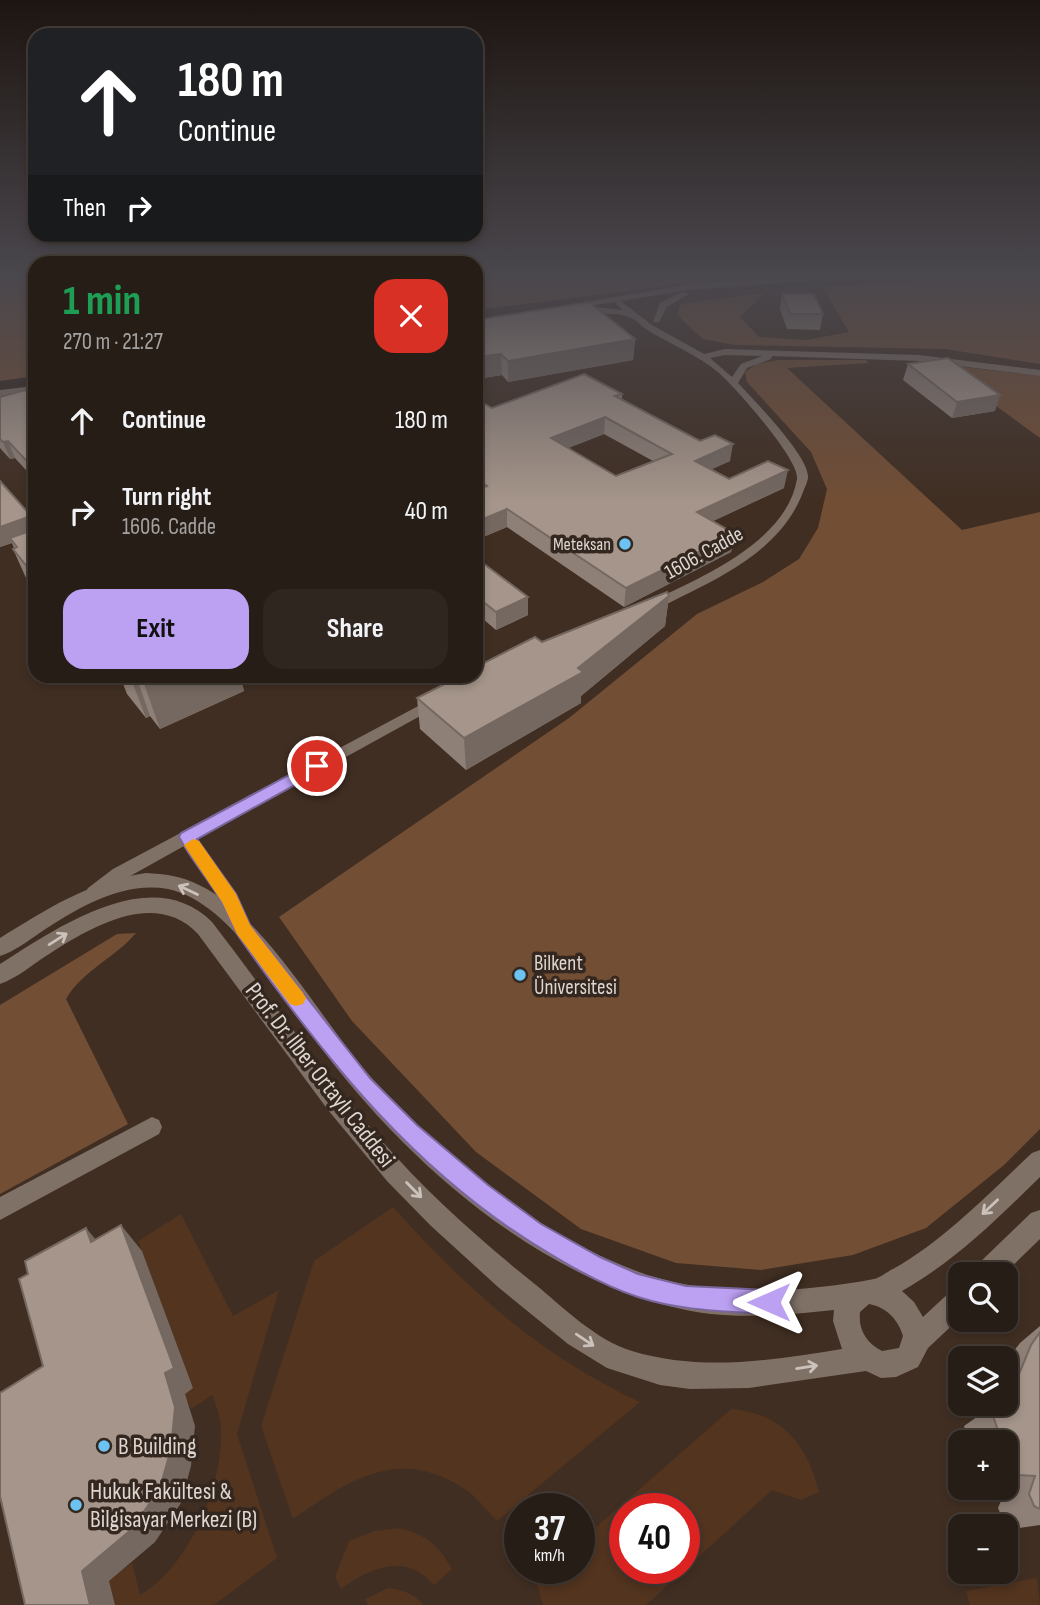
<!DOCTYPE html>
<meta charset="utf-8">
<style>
:root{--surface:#271d17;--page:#2f2620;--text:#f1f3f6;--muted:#a4a2a1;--line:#433b36;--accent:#bca0f2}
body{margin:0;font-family:"Sofia Sans Condensed",sans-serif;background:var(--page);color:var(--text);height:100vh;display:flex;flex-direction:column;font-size:26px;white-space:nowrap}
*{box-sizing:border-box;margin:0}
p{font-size:23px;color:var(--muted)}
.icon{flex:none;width:38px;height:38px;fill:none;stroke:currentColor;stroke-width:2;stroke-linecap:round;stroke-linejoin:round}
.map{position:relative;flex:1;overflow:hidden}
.details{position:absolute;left:28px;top:256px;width:455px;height:427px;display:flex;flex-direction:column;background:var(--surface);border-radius:21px;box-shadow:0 4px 10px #0003,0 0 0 2px var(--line)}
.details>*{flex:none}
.guide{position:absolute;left:28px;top:28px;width:455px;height:214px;border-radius:21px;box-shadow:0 4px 10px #0003,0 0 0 2px var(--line);background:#202124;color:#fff;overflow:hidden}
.tools{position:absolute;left:948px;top:1262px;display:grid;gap:14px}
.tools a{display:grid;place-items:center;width:70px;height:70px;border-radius:14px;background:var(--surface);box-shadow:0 4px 10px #0003,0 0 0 2px var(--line);font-size:35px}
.speed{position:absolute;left:504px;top:1493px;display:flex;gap:14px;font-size:35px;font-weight:700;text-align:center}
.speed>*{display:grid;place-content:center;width:91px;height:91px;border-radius:50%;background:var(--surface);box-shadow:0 4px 10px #0003,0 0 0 2px var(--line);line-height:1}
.speed small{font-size:18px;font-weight:400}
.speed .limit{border:10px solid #d22;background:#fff;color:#111}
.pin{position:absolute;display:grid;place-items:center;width:60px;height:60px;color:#fff;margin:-30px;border:4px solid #fff;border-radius:50%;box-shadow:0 2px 7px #0007}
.me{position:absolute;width:77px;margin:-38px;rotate:270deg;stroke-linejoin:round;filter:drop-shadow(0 0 5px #0008)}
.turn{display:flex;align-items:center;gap:24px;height:147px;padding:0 35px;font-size:32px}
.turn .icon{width:91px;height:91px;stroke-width:2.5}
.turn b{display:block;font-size:49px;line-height:60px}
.then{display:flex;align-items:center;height:66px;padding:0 35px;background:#0003;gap:14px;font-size:26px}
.round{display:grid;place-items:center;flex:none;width:74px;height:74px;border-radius:21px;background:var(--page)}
.head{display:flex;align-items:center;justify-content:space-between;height:119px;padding:0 35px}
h1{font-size:42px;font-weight:700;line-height:52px;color:#1e9e55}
.cta{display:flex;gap:14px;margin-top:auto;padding:14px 35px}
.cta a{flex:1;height:80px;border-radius:21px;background:var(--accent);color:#111;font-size:28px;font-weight:700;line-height:80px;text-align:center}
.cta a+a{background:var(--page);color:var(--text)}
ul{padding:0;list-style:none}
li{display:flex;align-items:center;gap:21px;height:91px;padding:0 35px}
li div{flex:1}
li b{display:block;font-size:26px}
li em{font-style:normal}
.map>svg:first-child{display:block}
.built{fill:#402e22;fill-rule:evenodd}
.green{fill:#52341f;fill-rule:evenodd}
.forest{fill:#724e35}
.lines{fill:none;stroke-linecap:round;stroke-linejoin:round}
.minor{fill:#807167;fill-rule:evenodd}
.tertiary{fill:#807167;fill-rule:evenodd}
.secondary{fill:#807167;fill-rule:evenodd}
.wall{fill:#8e8077;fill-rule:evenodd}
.shaded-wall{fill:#746861}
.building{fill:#a5958a;stroke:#746861;stroke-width:2;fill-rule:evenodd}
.oneway{stroke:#cbc2bb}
.route{fill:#bca0f2;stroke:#7a689d;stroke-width:2}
.slow{fill:#f59e0b}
.poi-dot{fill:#6cc3f2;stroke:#34271f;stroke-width:2.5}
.labels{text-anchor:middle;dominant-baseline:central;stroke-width:7;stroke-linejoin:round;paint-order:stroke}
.far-poi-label{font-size:18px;fill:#ded6d0;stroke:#34271f;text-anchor:end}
.street-label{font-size:21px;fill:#ded6d0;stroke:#34271f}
.poi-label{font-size:21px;fill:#ded6d0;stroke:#34271f;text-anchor:start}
.near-street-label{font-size:24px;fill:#ded6d0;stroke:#34271f}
.near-poi-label{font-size:24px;fill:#ded6d0;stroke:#34271f;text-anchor:start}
</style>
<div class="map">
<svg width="1040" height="1605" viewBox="0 0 1040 1605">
<rect width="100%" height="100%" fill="#34271f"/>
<path class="built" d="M924,276h116v1329h-1040v-1207l35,-4v282h441v-346l268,-40zM961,1274h45v46h-45zM961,1358h45v46h-45zM961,1442h45v46h-45zM520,1508h59v60h-59zM625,1508h59v60h-59zM961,1526h45v46h-45z"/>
<g class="green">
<path d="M393,1207c74,82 146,148 247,195l-143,119c-10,-10 -20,-24 -31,-31 -67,-45 -116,-10 -173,29l-32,-93 53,-165z"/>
<path d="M181,1214l52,102 46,-26 -42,144 40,124 -63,47h-99l-9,-35 13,-10 4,9 9,-6 8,32c48,-27 83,-110 81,-163 0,-13 -4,-25 -9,-37l-21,14 -3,-8 -9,6 -3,-8 17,-11 -55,-147z"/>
<path d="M731,1409c51,4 76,35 88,83l-18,8 -29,-10 -126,115h-103l-7,-24 14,-13h29v-26zM625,1508h59v60h-59z"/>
<path d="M399,1528c29,8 38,15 53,41l-18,16c-28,-33 -64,-17 -93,4l-6,-12 14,-36 26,-10z"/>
<path d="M1037,1578l3,27h-70l-4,-14z"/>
<path d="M388,1588c14,2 26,5 35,17h-55l-3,-6z"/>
</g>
<g class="forest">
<path d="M0,276h35v100l-35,5z"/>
<path d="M476,276h270l-270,34z"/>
<path d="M1000,276h40v88l-95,-15 -210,-4 -32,-6 -26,-24 4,-11 83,-11 -24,24 19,20 48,3 42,-8 -27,-45z"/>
<path d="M778,360h88l3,3 -82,5 175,162 78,-18v617l-36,36 -78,63 -73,27 -92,15 -85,-7 -95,-34 -105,-77 -124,-131 -73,-104 290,-199 128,-104 66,-32 36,-23 19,-31 9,-39 -16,-37 -64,-70 -2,-10 12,-8z"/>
<path d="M939,364l101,12v62z"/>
<path d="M136,933c-21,25 -53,37 -70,66l62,125 -128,70v-189l117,-71z"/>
</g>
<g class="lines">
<g class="minor">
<path d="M682,292l7,2 -22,13 -8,15h-6l7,-19z"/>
<path d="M619,300l33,25 52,29 21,-5 194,6 121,15v6l-121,-15 -147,-5 -1,3 -24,9 -9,15c15,16 71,73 70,94 0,4 -3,10 -5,15 -19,51 -68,78 -114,101 -13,6 -26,14 -39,18l-6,-4 1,-3c52,-25 141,-60 152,-125 3,-19 -62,-92 -78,-106 -22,-19 -50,-29 -73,-44 -5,-3 -8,-8 -13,-10 -15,-9 -37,-2 -51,-10l4,-3 37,4 -8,-7zM725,355l37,1 -21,8 -9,13 -22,-19z"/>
<path d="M437,696l5,2 2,3 -2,3 -245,135 39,55 15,33 -3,5 -6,2 -6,-2 -13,-30 -39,-56 -59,33 -25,19 -6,2 -6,-2 -3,-5 3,-5 25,-19z"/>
<path d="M152,1117l7,3 3,7 -3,7 -159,86v-23z"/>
</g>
<g class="tertiary">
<path d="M146,873c18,1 36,3 53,12 66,31 121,134 170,190 74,85 207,192 320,210 60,10 128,5 185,-6 6,-1 14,-8 19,-10 53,-30 95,-75 139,-116l8,-3v27c-43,42 -85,84 -138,114l12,11 9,15 29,-27 9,-4v31l-33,31 -10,19 -22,10 -15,1 -15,-7 -117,17 -59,1 -30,-4 -53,-17 -39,-24 -70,-57 -68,-62 -43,-44 -59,-71 -130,-176c-43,-46 -109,-6 -152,22 -14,9 -29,22 -46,28v-20c56,-35 151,-103 212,-42 56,73 109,149 169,218 47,54 100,101 155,145 29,24 60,55 96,66 69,21 141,9 210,-2l-9,-28 1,-11c-48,5 -100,10 -148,0 -148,-30 -286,-153 -372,-272 -34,-47 -86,-137 -146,-149 -46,-8 -90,19 -127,43 -13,9 -26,19 -41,24v-18c47,-29 90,-57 146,-65zM869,1304c17,3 29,15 34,32l-4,12 -17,3c-16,-8 -24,-22 -22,-39z"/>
<path d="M1040,1210v29l-36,35h-31l4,-9 54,-52z"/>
</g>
<g class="secondary">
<path d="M797,276h40l-4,3 -144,11 -144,23 -5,-3 149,-26z"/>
<path d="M35,386v6l-35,4v-6z"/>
</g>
</g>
<g class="wall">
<path d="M782,294l41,20 -3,16 -33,-1 -7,-20z"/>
<path d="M476,320l159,19 -2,21 -125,22 -6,-7 -25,4 -1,-1z"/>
<path d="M908,364l87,47 -43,7 -49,-38z"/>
<path d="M622,394v6l108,61 -19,8 18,10 55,9 -71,33 22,13 -4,18 -107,55 -117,-80 -31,13v-141l16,9zM604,434l49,27 -37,15 -48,-28z"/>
<path d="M0,397l35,1v82l-20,-22 -5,1 -10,-11z"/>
<path d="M0,481l31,35 4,11v71l-22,-49 1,-1 -2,-5 -12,4z"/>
<path d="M476,558l52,57 -32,15 -20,-17z"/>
<path d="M669,596l-4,30 -84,70v7l-115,67 -46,-41 -3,-31 125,-56z"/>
<path d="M120,676h10v1v-1h110l4,15 -84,38 -10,-13 -4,2 -19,-24z"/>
<path d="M1040,1326v199l-21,3 -16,-8 -5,-12 7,-17 -21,-1 -1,-2h23v-46h-37l-5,-16 27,-19v-3h15v-43l14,-18z"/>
</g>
<g class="shaded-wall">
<path d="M635,339l-2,21 -125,22v-21z"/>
<path d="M501,354l1,21 -25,4 -1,-21z"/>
<path d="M1000,395l-5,16 -43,7 5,-16z"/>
<path d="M605,417l-1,17 -53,21v-17z"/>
<path d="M8,441l7,17 -5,1 -7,-17z"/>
<path d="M733,444l-3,17 -37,17 2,-17z"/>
<path d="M788,470l-4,18 -90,42 3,-18z"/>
<path d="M507,509v18l-31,13v-18z"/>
<path d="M31,516l4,11v8l-25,3 2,5 -12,4v-20z"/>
<path d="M735,534l-4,18 -107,55 2,-19z"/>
<path d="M32,566l3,7v12l-7,-17z"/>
<path d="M669,596l-4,30 -84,70v7l-115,67 -2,-32 114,-70z"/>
<path d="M528,597v18l-32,15v-18z"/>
<path d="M130,676h6l14,40 -4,2z"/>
<path d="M157,676h83l4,15 -84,38 -17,-48z"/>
<path d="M121,1225l21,26 51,137 -8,6 10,32 -4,40 -10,37 -26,39 -46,39 6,24h-25l-8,-34z"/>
<path d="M86,1228l22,26 -17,-12z"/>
</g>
<g class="building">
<path d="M782,294h32l9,20h-33z"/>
<path d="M589,302l46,37 -127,22 -7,-7 -25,3v-37z"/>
<path d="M948,358l52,37 -43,7 -49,-38z"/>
<path d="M584,374l38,20 -7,2 85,45 15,-6 18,9 -38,17 34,18 39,-18 20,9 -91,42 38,22 -109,54 -119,-79 -31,13v-32l11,-4 -11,-8v-79l16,9zM605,417l67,37 -56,22 -65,-38z"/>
<path d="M25,390l9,8h1v72l-27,-29 -5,1 -3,-3v-42z"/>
<path d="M0,481l31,35 -31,11z"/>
<path d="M35,529v41l-3,-4 -4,2 -15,-19 4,-2 -7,-9z"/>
<path d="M476,558l52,39 -32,15 -20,-16z"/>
<path d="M667,592l2,4 -91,72 5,4 -119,66 -47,-40 43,-22h16v-9l59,-30 7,5z"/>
<path d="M139,676h18l-14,5z"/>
<path d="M121,1225l53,143 -9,5 10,34 -4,42 -11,39 -28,41 -50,42 8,34h-65l-25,-109v-103l43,-27 -24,-87 9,-5 -3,-13 61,-33 5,14z"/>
<path d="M1040,1332v177l-6,-3 -5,-12 6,-18 -21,-1 -8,-21v-12h-4l-12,-35 29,-2v-31l12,-29z"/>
</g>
<defs><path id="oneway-shaft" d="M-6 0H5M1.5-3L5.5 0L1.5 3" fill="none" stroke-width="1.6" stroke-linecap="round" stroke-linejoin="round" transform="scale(1.75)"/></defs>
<g class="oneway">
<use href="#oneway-shaft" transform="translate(188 890) rotate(-155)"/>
<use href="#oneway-shaft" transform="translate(58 939) rotate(-32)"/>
<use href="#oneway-shaft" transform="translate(414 1190) rotate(45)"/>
<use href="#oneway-shaft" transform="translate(990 1207) rotate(137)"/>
<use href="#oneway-shaft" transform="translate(585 1340) rotate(34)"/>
<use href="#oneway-shaft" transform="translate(807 1367) rotate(-9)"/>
</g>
<linearGradient id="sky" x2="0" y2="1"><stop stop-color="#1d1511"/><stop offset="0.55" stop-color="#4a474d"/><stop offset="1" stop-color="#4a474d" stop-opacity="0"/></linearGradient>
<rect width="1040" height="501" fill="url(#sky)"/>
<path class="route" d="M317,760l7,6 -2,4 -125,69 39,55 14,31 120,153 47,47 71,60 53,39 59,33 38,17 48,12 83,4 8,4 4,8 -4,8 -8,4c-45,-3 -88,-3 -131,-17 -28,-9 -56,-24 -81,-39 -135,-77 -230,-196 -318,-321 -8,-12 -11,-26 -19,-38 -13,-21 -29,-40 -41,-62l2,-4z"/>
<path class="slow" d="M193,839l6,2 37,53 14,31 53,68 3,5 -3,6 -7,2 -6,-2 -53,-70 -15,-32 -38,-57z"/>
<g class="poi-dot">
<circle cx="625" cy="544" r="7"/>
<circle cx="520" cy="975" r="7"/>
<circle cx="104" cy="1446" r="7"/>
<circle cx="76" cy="1505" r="7"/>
</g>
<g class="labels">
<g class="far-poi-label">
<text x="611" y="544">Meteksan</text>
</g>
<g class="street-label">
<text transform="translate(704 553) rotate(-29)">1606. Cadde</text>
</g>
<g class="poi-label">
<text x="534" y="963">Bilkent<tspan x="534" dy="24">Üniversitesi</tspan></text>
</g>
<g class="near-street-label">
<text transform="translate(320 1075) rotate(52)">Prof. Dr. İlber Ortaylı Caddesi</text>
</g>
<g class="near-poi-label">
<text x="118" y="1446">B Building</text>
<text x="90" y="1491">Hukuk Fakültesi &amp;<tspan x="90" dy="28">Bilgisayar Merkezi (B)</tspan></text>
</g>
</g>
</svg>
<div class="tools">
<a><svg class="icon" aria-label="search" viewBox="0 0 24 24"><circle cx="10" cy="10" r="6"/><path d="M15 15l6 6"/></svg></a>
<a><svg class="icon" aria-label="layers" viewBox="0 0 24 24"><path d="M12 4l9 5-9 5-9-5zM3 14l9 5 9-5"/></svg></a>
<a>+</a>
<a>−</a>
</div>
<div class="speed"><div>37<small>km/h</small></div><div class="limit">40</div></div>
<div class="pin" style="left:317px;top:766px;background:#d93025"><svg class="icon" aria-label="arrive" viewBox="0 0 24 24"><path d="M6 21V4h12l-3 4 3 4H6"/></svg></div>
<svg class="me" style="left:769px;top:1302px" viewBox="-20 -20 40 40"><path d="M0-17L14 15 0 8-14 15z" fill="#bca0f2" stroke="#fff" stroke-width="4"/></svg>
<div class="guide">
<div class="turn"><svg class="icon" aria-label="ahead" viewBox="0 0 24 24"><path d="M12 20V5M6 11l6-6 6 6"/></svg><div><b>180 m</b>Continue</div></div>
<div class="then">Then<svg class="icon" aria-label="right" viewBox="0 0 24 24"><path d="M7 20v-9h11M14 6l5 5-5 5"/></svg></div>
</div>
<section class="details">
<div class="head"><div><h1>1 min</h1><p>270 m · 21:27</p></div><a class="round" style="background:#d93025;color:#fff"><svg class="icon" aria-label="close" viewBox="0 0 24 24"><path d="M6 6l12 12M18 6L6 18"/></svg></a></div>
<ul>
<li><svg class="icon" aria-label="ahead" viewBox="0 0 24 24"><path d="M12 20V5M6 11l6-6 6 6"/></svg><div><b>Continue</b></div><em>180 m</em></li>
<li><svg class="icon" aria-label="right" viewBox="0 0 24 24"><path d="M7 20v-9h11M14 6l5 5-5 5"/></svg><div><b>Turn right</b><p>1606. Cadde</p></div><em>40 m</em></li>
</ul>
<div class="cta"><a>Exit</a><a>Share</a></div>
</section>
</div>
